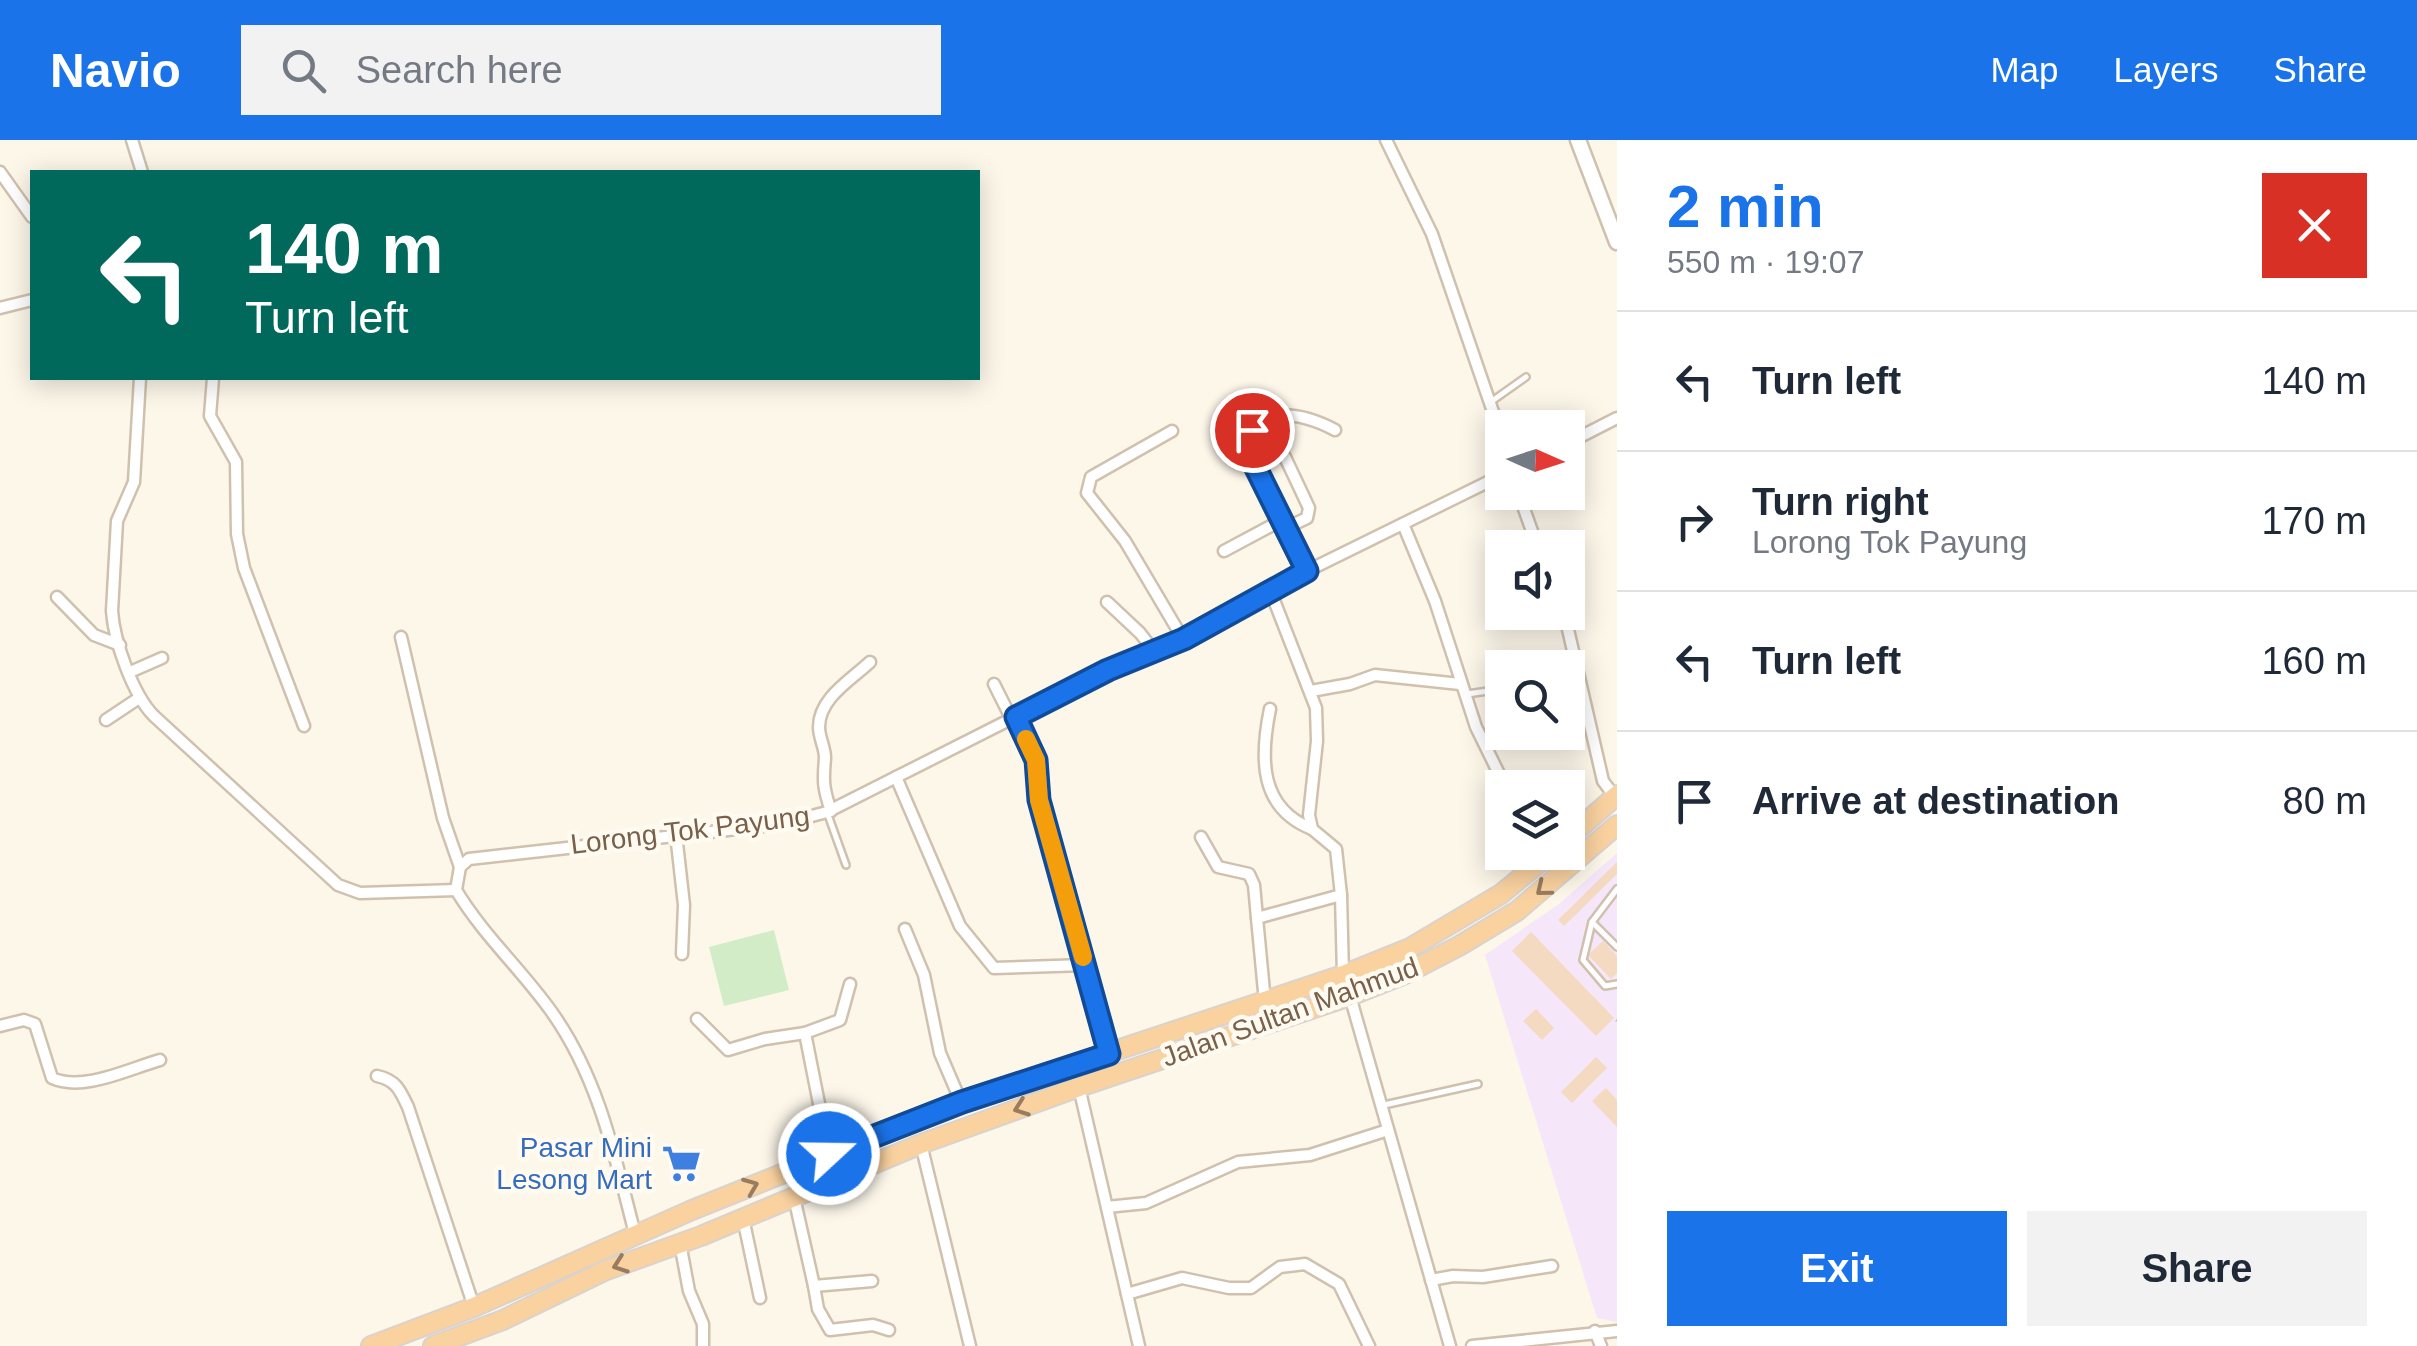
<!DOCTYPE html>
<meta charset="utf-8">
<style>
:root{--surface:#fff;--page:#f2f2f3;--text:#1f2937;--muted:#747a83;--line:#e0e1e3;--accent:#1a73e8}
body{margin:0;font-family:Helvetica,sans-serif;background:var(--page);color:var(--text);height:100vh;display:flex;flex-direction:column;font-size:38px;white-space:nowrap}
*{box-sizing:border-box;margin:0}
p{font-size:32px;color:var(--muted)}
.icon{flex:none;width:55px;height:55px;fill:none;stroke:currentColor;stroke-width:2;stroke-linecap:round;stroke-linejoin:round}
.map{position:relative;flex:1;overflow:hidden}
.drawer{display:flex;flex-direction:column;background:var(--surface);width:800px}
.drawer>*{flex:none}
.banner{position:absolute;left:30px;top:30px;width:950px;height:210px;border-radius:0px;box-shadow:0 5px 25px #0003;background:#00695c;color:#fff;overflow:hidden}
.needle{width:65px;rotate:93deg}
.fabs{position:absolute;left:1485px;top:270px;display:grid;gap:20px}
.fabs a{display:grid;place-items:center;width:100px;height:100px;border-radius:0px;background:var(--surface);box-shadow:0 5px 25px #0003;font-size:50px}
.pin{position:absolute;display:grid;place-items:center;width:85px;height:85px;color:#fff;margin:-42px;border:5px solid #fff;border-radius:50%;box-shadow:0 2px 10px #0007}
.me{position:absolute;width:110px;margin:-55px;rotate:69deg;stroke-linejoin:round;filter:drop-shadow(0 0 8px #0008)}
.turn{display:flex;align-items:center;gap:35px;height:210px;padding:0 50px;font-size:45px}
.turn .icon{width:130px;height:130px;stroke-width:2.5}
.turn b{display:block;font-size:70px;line-height:85px}
.round{display:grid;place-items:center;flex:none;width:105px;height:105px;border-radius:0px;background:var(--page)}
.head{display:flex;align-items:center;justify-content:space-between;height:170px;padding:0 50px}
h1{font-size:60px;font-weight:800;line-height:75px;color:var(--accent)}
.action{display:flex;gap:20px;margin-top:auto;padding:20px 50px}
.action a{flex:1;height:115px;border-radius:0px;background:var(--accent);color:#fff;font-size:40px;font-weight:800;line-height:115px;text-align:center}
.action a+a{background:var(--page);color:var(--text)}
ul{padding:0;list-style:none}
li{display:flex;align-items:center;gap:30px;height:140px;padding:0 50px;border-top:2px solid var(--line)}
li div{flex:1}
li b{display:block;font-size:38px}
li em{font-style:normal}
header{display:flex;align-items:center;gap:60px;box-sizing:border-box;height:140px;padding:0 50px;background:var(--accent);color:#fff}
header strong{font-size:48px}
nav{display:flex;gap:55px;margin-inline-start:auto;font-size:35px}
.search{width:700px;height:90px;background:var(--page);display:flex;align-items:center;gap:25px;box-sizing:border-box;padding:0 35px;border-radius:0px;color:var(--muted);font-size:38px}
main{display:flex;flex:1;min-height:0}
.map>svg:first-child{display:block}
.education{fill:#f5e6fa}
.green{fill:#d2ecc7}
.building{fill:#f4dac0}
.lines{fill:none;stroke-linecap:round;stroke-linejoin:round}
.service-casing{stroke:#d0c1ae;stroke-width:10}
.minor-casing{stroke:#d0c1ae;stroke-width:15}
.tertiary-casing{stroke:#d0c1ae;stroke-width:19}
.trunk-casing{stroke:#d9d2cd;stroke-width:22}
.path{stroke:#d9bda3;stroke-width:2.5;stroke-dasharray:2.5 8;stroke-linecap:butt}
.service{stroke:#fff;stroke-width:5}
.minor{stroke:#fff;stroke-width:10}
.tertiary{stroke:#fff;stroke-width:14}
.trunk{stroke:#fad2a0;stroke-width:18}
.oneway{stroke:#997c60}
.route-casing{stroke:#114b97;stroke-width:25}
.route{stroke:#1a73e8;stroke-width:18}
.slow{stroke:#f59e0b;stroke-width:18}
.labels{text-anchor:middle;dominant-baseline:central;stroke-width:9;stroke-linejoin:round;paint-order:stroke}
.street-label{font-size:28px;fill:#79604b;stroke:#fffbf1}
.shop-label{font-size:28px;fill:#366cbe;stroke:#fffbf1;text-anchor:end}
</style>
<header>
<strong>Navio</strong>
<div class="search"><svg class="icon" aria-label="search" viewBox="0 0 24 24"><circle cx="10" cy="10" r="6"/><path d="M15 15l6 6"/></svg>Search here</div>
<nav><a>Map</a><a>Layers</a><a>Share</a></nav>
</header>
<main>
<div class="map">
<svg width="1617" height="1206" viewBox="0 0 1617 1206">
<rect width="100%" height="100%" fill="#fdf7ea"/>
<path class="education" d="M1617,713v469l-20,-4 -112,-363 74,-51z"/>
<path class="green" d="M774,790l15,60 -65,16 -15,-59z"/>
<g class="building">
<path d="M1617,722v12l-53,52 -6,-6z"/>
<path d="M1531,792l83,86 -18,18 -84,-85z"/>
<path d="M1603,801l14,15v17l-6,6 -23,-24z"/>
<path d="M1536,869l18,19 -12,12 -19,-19z"/>
<path d="M1596,917l11,11 -35,35 -11,-11z"/>
<path d="M1606,948l11,12v27l-25,-26z"/>
</g>
<g class="lines">
<defs>
<g id="service">
<path d="M1492,261l34,-24"/>
<path d="M1467,554l35,-5"/>
<path d="M827,672l19,53"/>
<path d="M1617,749l-25,33 -9,38 22,26 12,-2"/>
<path d="M1592,782l25,25"/>
<path d="M1384,965l94,-21"/>
</g>
<g id="minor">
<path d="M132,0l10,32"/>
<path d="M1386,0l46,94 70,204"/>
<path d="M0,32l32,45"/>
<path d="M0,168l32,-8"/>
<path d="M140,238l-6,104 -17,39 -5,90c2,30 21,84 42,105l184,169 22,8 96,-3"/>
<path d="M213,238l-3,38 26,46 1,72 7,34 60,158"/>
<path d="M1172,291l-81,46 -4,16 38,48 58,98"/>
<path d="M1568,303l49,-25"/>
<path d="M1285,317l24,51 -2,10 -21,10"/>
<path d="M1518,352l20,56"/>
<path d="M1403,384l32,77 41,126 30,61"/>
<path d="M1224,411l58,-31"/>
<path d="M1307,431l-63,-133c25,-32 58,-25 91,-8"/>
<path d="M57,457l37,38 26,10"/>
<path d="M1107,462l33,31 14,18"/>
<path d="M1564,472l39,169 12,16"/>
<path d="M401,497l42,181 17,49"/>
<path d="M130,532l32,-14"/>
<path d="M994,544l18,36"/>
<path d="M1311,551l39,-7 25,-9 85,9"/>
<path d="M1270,569c-10,49 -11,99 42,120"/>
<path d="M1016,577l19,44 4,39 70,254"/>
<path d="M106,580l33,-22"/>
<path d="M896,637l64,149 34,42 91,-3"/>
<path d="M831,671c-8,-23 -8,-30 -6,-53 0,-11 -6,-20 -6,-31 0,-29 32,-47 51,-65"/>
<path d="M676,694l8,71 -2,49"/>
<path d="M1201,697l17,30 31,7 5,11 3,33"/>
<path d="M1523,712l5,21"/>
<path d="M1341,755l2,80"/>
<path d="M905,789l19,46 16,78 21,49"/>
<path d="M1350,856l100,350"/>
<path d="M1265,862l-8,-84 84,-23 -5,-46 -24,-20 -3,-14 8,-74 -1,-33 -46,-118"/>
<path d="M697,879l31,31 37,-11 40,-6"/>
<path d="M0,886l24,-6 11,4 17,54c31,14 76,-9 108,-18"/>
<path d="M377,936c19,4 23,14 31,31l66,200"/>
<path d="M1079,947l60,259"/>
<path d="M921,1004l49,202"/>
<path d="M829,1014l-24,-121 35,-13 10,-36"/>
<path d="M794,1057l20,89 58,-5"/>
<path d="M1107,1067l39,-4 92,-41 72,-7 78,-25"/>
<path d="M743,1078l17,80"/>
<path d="M635,1094c-20,-77 -36,-156 -84,-223 -30,-42 -68,-76 -95,-121l4,-23 9,-8 312,-35 46,-12 281,-142 75,-31 124,-68 195,-96"/>
<path d="M680,1103l9,48 14,33v22"/>
<path d="M1431,1140l22,-4 30,1 69,-11"/>
<path d="M814,1146l4,23 12,21 43,-5 16,5"/>
<path d="M1127,1154l55,-16 47,10h22l29,-21 25,-3 34,20 30,62"/>
<path d="M1595,1191l6,15"/>
<path d="M1472,1206l145,-15"/>
</g>
<path id="tertiary" d="M1578,0l39,102"/>
<g id="trunk">
<path d="M1568,698l49,-43"/>
<path d="M371,1206l103,-39 218,-97 269,-108 382,-127 67,-27 91,-54 51,-42"/>
<path d="M433,1206l70,-26 101,-49 97,-35 220,-92 158,-57 271,-91 55,-22 54,-28 58,-35 100,-86"/>
</g>
</defs>
<use href="#service" class="service-casing"/>
<use href="#minor" class="minor-casing"/>
<use href="#tertiary" class="tertiary-casing"/>
<use href="#trunk" class="trunk-casing"/>
<path class="path" d="M1616,880l1,1"/>
<use href="#service" class="service"/>
<use href="#minor" class="minor"/>
<use href="#tertiary" class="tertiary"/>
<use href="#trunk" class="trunk"/>
</g>
<defs><path id="oneway-chevron" d="M-2-3.5L2.5 0L-2 3.5" fill="none" stroke-width="1.6" stroke-linecap="round" stroke-linejoin="round" transform="scale(2.5)"/></defs>
<g class="oneway">
<use href="#oneway-chevron" transform="translate(1543 749) rotate(141)"/>
<use href="#oneway-chevron" transform="translate(1021 968) rotate(160)"/>
<use href="#oneway-chevron" transform="translate(751 1046) rotate(-22)"/>
<use href="#oneway-chevron" transform="translate(620 1125) rotate(160)"/>
</g>
<g class="lines">
<defs>
<path id="route" d="M829,1014l133,-52 147,-48 -70,-254 -3,-40 -20,-43 92,-47 76,-31 123,-68 -57,-115 -6,-18 8,-8"/>
</defs>
<use href="#route" class="route-casing"/>
<use href="#route" class="route"/>
<path class="slow" d="M1026,599l10,21 3,40 44,157"/>
</g>
<defs>
<symbol id="supermarket-bare" viewBox="-9 -9 18 18"><path d="M-6-5.5h2.5l.6 2H6L4.5 2H-2.5L-4.4-4H-6ZM-1.5 3.2a1.3 1.3 0 1 0 .1 0ZM3 3.2a1.3 1.3 0 1 0 .1 0Z" fill="#3f7fe0" stroke="#fffbf1" stroke-width="2.5" paint-order="stroke"/></symbol>
</defs>
<g fill-rule="evenodd">
<use href="#supermarket-bare" x="654" y="996" width="55" height="55"/>
</g>
<g class="labels">
<g class="street-label">
<text transform="translate(690 690) rotate(-7)">Lorong Tok Payung</text>
<text transform="translate(1290 872) rotate(-20)">Jalan Sultan Mahmud</text>
</g>
<g class="shop-label">
<text x="652" y="1007">Pasar Mini<tspan x="652" dy="32">Lesong Mart</tspan></text>
</g>
</g>
</svg>
<div class="fabs">
<a><svg class="needle" viewBox="-14 -14 28 28"><path d="M0-13l5 13h-10z" fill="#e53935"/><path d="M0 13l5-13h-10z" fill="#747a83"/></svg></a>
<a><svg class="icon" aria-label="sound" viewBox="0 0 24 24"><path d="M4 9h4l5-4v14l-5-4H4zM17 9q2 3 0 6"/></svg></a>
<a><svg class="icon" aria-label="search" viewBox="0 0 24 24"><circle cx="10" cy="10" r="6"/><path d="M15 15l6 6"/></svg></a>
<a><svg class="icon" aria-label="layers" viewBox="0 0 24 24"><path d="M12 4l9 5-9 5-9-5zM3 14l9 5 9-5"/></svg></a>
</div>
<div class="pin" style="left:1252px;top:290px;background:#d93025"><svg class="icon" aria-label="arrive" viewBox="0 0 24 24"><path d="M6 21V4h12l-3 4 3 4H6"/></svg></div>
<svg class="me" style="left:829px;top:1014px" viewBox="-20 -20 40 40"><circle r="17" fill="#1a73e8" stroke="#fff" stroke-width="3"/><path d="M0-11L8 9 0 5-8 9z" fill="#fff"/></svg>
<div class="banner">
<div class="turn"><svg class="icon" aria-label="left" viewBox="0 0 24 24"><path d="M17 20v-9H6M10 6l-5 5 5 5"/></svg><div><b>140 m</b>Turn left</div></div>
</div>
</div>
<section class="drawer">
<div class="head"><div><h1>2 min</h1><p>550 m · 19:07</p></div><a class="round" style="background:#d93025;color:#fff"><svg class="icon" aria-label="close" viewBox="0 0 24 24"><path d="M6 6l12 12M18 6L6 18"/></svg></a></div>
<ul>
<li><svg class="icon" aria-label="left" viewBox="0 0 24 24"><path d="M17 20v-9H6M10 6l-5 5 5 5"/></svg><div><b>Turn left</b></div><em>140 m</em></li>
<li><svg class="icon" aria-label="right" viewBox="0 0 24 24"><path d="M7 20v-9h11M14 6l5 5-5 5"/></svg><div><b>Turn right</b><p>Lorong Tok Payung</p></div><em>170 m</em></li>
<li><svg class="icon" aria-label="left" viewBox="0 0 24 24"><path d="M17 20v-9H6M10 6l-5 5 5 5"/></svg><div><b>Turn left</b></div><em>160 m</em></li>
<li><svg class="icon" aria-label="arrive" viewBox="0 0 24 24"><path d="M6 21V4h12l-3 4 3 4H6"/></svg><div><b>Arrive at destination</b></div><em>80 m</em></li>
</ul>
<div class="action"><a>Exit</a><a>Share</a></div>
</section>
</main>
